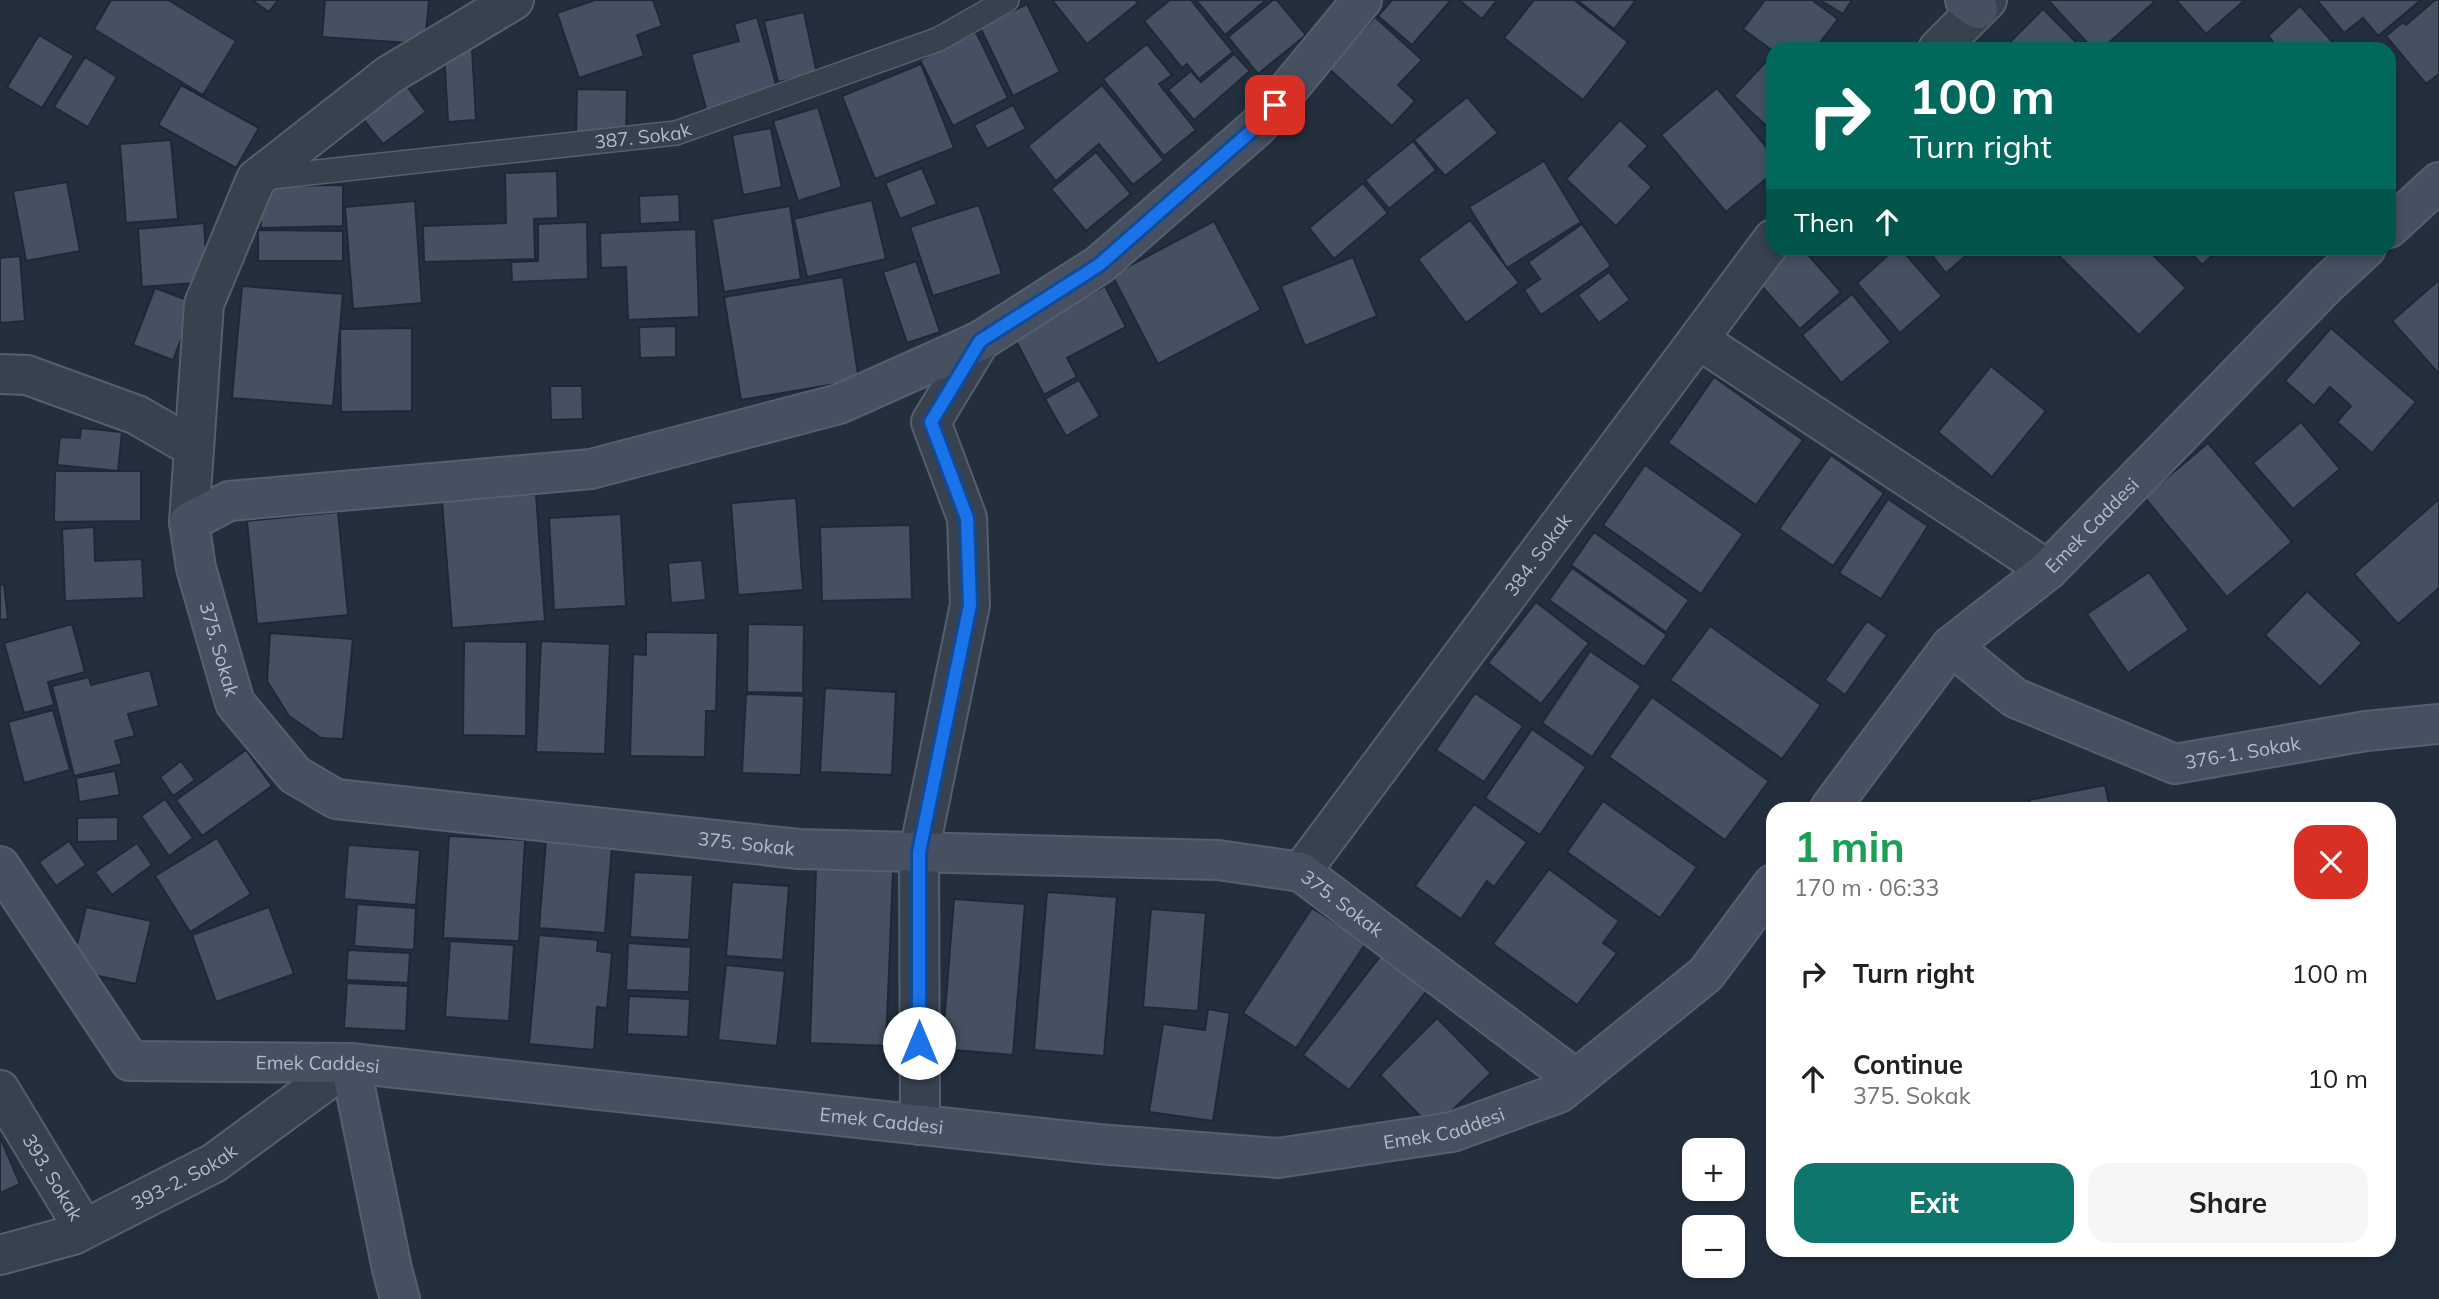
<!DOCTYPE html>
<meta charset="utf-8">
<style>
:root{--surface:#fff;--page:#f6f6f6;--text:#202124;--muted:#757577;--accent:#0f766e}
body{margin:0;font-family:Mulish,sans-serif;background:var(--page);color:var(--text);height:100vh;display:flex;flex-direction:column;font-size:26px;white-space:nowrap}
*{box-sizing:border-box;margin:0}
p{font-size:23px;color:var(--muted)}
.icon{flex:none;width:38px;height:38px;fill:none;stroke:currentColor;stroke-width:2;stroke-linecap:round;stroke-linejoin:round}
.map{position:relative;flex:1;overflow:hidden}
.panel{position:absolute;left:1766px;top:802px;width:630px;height:455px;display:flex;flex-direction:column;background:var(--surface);border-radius:21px;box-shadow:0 4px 10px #0003}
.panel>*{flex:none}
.top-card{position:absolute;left:1766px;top:42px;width:630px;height:214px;border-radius:21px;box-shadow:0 4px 10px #0003;background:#00695c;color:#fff;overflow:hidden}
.tools{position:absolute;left:1682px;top:1138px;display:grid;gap:14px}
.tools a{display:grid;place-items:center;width:63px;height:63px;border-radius:14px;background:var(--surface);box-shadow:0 4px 10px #0003;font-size:35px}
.pin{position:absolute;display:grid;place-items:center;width:60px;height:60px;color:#fff;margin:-30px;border-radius:14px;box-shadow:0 4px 10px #0006}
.me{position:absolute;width:77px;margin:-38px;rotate:0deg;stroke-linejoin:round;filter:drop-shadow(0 0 5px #0008)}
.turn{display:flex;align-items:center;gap:24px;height:147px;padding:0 28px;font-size:32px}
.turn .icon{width:91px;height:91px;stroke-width:2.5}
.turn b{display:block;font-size:49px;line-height:60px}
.then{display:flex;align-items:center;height:66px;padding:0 28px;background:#0003;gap:14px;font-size:26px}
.round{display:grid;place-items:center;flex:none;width:74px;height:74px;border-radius:21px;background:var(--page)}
.headline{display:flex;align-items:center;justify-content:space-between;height:119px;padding:0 28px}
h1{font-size:42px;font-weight:700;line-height:52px;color:#1e9e55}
.primary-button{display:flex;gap:14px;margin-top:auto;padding:14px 28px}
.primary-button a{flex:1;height:80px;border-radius:21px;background:var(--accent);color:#fff;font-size:28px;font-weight:700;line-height:80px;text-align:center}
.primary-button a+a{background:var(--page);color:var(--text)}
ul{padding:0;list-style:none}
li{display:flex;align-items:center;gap:21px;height:105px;padding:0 28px}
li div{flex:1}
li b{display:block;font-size:26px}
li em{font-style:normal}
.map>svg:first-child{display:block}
.building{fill:#455162;stroke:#1f2835;stroke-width:2}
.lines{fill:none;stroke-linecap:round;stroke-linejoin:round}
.lane-casing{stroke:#565f6c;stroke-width:26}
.street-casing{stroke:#565f6c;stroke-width:42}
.secondary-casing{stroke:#565f6c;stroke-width:42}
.lane{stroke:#38414e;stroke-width:23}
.street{stroke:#38414e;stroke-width:38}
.secondary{stroke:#465061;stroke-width:38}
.route-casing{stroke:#114b97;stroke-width:18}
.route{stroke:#1a73e8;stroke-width:12}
.labels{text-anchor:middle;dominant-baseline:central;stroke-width:7;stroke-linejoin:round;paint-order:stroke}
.street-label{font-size:19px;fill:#b4bcc9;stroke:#1d2633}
</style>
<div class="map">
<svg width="2439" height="1299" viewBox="0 0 2439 1299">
<rect width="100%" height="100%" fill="#242f3e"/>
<g class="building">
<path d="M111,0h57l68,41 -33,54 -109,-66z"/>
<path d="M252,0h26l-9,12z"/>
<path d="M325,0h104l-4,44 -103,-7z"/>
<path d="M595,0h58l9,26 -25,9 7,21 -65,22 -22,-65z"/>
<path d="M1052,0h83l3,3 -51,41z"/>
<path d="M1170,0h21l42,52 -34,27 -12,-15 -5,4 -38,-47z"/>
<path d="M1196,0h70l-41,35z"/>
<path d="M1273,0h4l29,35 -48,39 -30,-37z"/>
<path d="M1392,0h59l-39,45 -34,-29z"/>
<path d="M1459,0h38l-15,19z"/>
<path d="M1534,0h40l54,42 -45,58 -79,-62z"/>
<path d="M1577,0h59l-22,29z"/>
<path d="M1765,0h47l26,19 -23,30h-42v2l-30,-22z"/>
<path d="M1820,0h32l-9,14z"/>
<path d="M2048,0h105l1,2 -52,47h-9z"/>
<path d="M2176,0h69l-39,34z"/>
<path d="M2317,0h104l-43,36 -15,-18 -19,15z"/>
<path d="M2435,0h4v74l-13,10 -40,-48 17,-14 3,3z"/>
<path d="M1027,4l33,68 -47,24 -33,-69z"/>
<path d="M2300,6l39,43h-60l-11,-13z"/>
<path d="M2043,9l40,40h-80z"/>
<path d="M804,12l13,62 -39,8 -14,-61z"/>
<path d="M757,17l21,74 -71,21 -16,-58 48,-13 -5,-17z"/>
<path d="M1375,17l47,43 -24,25 17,16 -23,25 -64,-58z"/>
<path d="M976,32l32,66 -55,28 -33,-66z"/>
<path d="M39,35l35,21 -32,52 -35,-21z"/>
<path d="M1147,44l25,31 -13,9 37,46 -32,26 -61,-77z"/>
<path d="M472,48l4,72 -28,2 -4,-72z"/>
<path d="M1234,54l16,17 -56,49 -26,-30 23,-19 10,11z"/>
<path d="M1773,54v78l-39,-36z"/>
<path d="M85,57l32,20 -29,50 -34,-20z"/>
<path d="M921,64l33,84 -79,31 -33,-83z"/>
<path d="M400,77l26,35 -43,32 -27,-34z"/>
<path d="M181,85l78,43 -23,40 -78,-43z"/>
<path d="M1102,85l62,75 -31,25 -34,-41 -43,37 -28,-35z"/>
<path d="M1717,88l56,67v18l-47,39 -65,-77z"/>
<path d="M577,89l50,1 -1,45 -50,-1z"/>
<path d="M1467,97l31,36 -53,43 -31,-36z"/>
<path d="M1013,105l13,24 -39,20 -13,-24z"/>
<path d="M818,107l24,80 -44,14 -25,-80z"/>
<path d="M1620,120l28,26 -19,20 23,21 -36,39 -50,-47z"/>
<path d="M771,128l11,59 -39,8 -11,-60z"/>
<path d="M171,140l7,79 -52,4 -6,-79z"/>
<path d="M1413,141l23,29 -47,39 -24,-29z"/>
<path d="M1096,152l35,42 -45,37 -35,-42z"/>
<path d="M1544,161l37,61 -74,46 -38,-61z"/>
<path d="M922,168l15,36 -37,15 -15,-36z"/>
<path d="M557,171l1,47 -24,1 1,40 -111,3 -1,-36 83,-3 -1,-50z"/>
<path d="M67,182l13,69 -54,10 -13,-70z"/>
<path d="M1363,183l25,30 -54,46 -25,-31z"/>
<path d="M343,185v41l-82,2 -1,-42z"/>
<path d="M679,194l1,28 -40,2 -1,-28z"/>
<path d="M872,200l14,59 -79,18 -13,-58z"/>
<path d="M415,201l7,102 -69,6 -8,-102z"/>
<path d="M979,205l23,69 -69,22 -23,-69z"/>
<path d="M790,206l11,73 -77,13 -12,-73z"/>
<path d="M1470,220l49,63 -53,40 -48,-64z"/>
<path d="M1214,221l47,89 -103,54 -46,-89z"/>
<path d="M587,222l1,57 -76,3 -1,-20 27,-1v-37z"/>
<path d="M204,223l4,59 -66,5 -4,-58z"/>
<path d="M1582,224l29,42 -70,49 -17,-25 16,-11 -12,-17z"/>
<path d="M696,229l3,88 -71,3 -2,-53 -25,1 -1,-35z"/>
<path d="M258,230l85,1v30h-85z"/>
<path d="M1791,248h11l39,44 -41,37 -44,-49z"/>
<path d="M1896,248h4l42,48 -42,37 -43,-50z"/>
<path d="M1926,248h49l-29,25z"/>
<path d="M2051,248h95l40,40 -47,47z"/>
<path d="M2187,248h33l-18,17z"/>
<path d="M20,256l5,65 -25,2v-65z"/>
<path d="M1353,257l24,59 -72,30 -24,-60z"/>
<path d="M916,261l24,71 -33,11 -24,-71z"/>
<path d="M1609,272l21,28 -31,23 -21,-28z"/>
<path d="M843,277l16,103 -118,20 -17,-103z"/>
<path d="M2439,280v94l-47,-53z"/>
<path d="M242,286l101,8 -10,112 -101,-8z"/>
<path d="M1105,286l21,41 -59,31 10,19 -33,18 -31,-60z"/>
<path d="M155,288l40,15 -22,57 -40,-15z"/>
<path d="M1852,294l39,48 -50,41 -39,-48z"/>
<path d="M676,326v31l-36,1 -1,-31z"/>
<path d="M412,328v83l-71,1 -1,-83z"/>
<path d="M2331,328l85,74 -44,51 -35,-31 14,-16 -21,-19 -16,19 -29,-25z"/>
<path d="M1991,366l55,45 -54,66 -54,-45z"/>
<path d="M1714,377l89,63 -47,65 -88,-62z"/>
<path d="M1079,380l21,36 -34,20 -21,-37z"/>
<path d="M550,386h32l1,33 -32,1z"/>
<path d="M2301,422l39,47 -47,40 -40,-46z"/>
<path d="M81,428l41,4 -4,39 -61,-6 3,-28 20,1z"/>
<path d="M2208,443l84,99 -65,55 -83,-100z"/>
<path d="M1831,455l53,38 -51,73 -54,-37z"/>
<path d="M1645,465l98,69 -42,60 -98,-69z"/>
<path d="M55,471h86v50l-87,1z"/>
<path d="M536,494l9,127 -93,7 -10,-127z"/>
<path d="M796,498l7,92 -65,5 -7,-92z"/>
<path d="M1888,499l40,27 -47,73 -42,-26z"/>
<path d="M2439,499v89l-41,36 -44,-50z"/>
<path d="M338,512l10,103 -91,9 -10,-103z"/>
<path d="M621,514l5,92 -72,4 -5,-92z"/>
<path d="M910,525l2,74 -90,2 -2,-74z"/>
<path d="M94,527l1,34 47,-2 2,39 -79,3 -3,-72z"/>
<path d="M1594,532l95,68 -23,32 -95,-67z"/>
<path d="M702,560l4,40 -35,3 -3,-40z"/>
<path d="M1572,568l95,67 -23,32 -95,-67z"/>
<path d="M2149,572l40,58 -61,43 -41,-59z"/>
<path d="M4,584l4,35 -8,1v-35z"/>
<path d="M2307,591l55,52 -42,44 -55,-52z"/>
<path d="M1536,602l53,41 -48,61 -53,-41z"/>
<path d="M1867,621l20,14 -42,60 -20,-15z"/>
<path d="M72,624l13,48 -37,10 6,23 -30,8 -20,-70z"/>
<path d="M748,624l56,1 -1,68 -56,-1z"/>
<path d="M1710,626l111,79 -39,54 -112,-79z"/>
<path d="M646,632l72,1 -2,78h-10l-1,46 -75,-1 3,-102 13,1z"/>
<path d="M270,633l83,6 -10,100 -22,-1 -32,-22 -22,-35z"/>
<path d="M464,641l63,1 -1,94 -63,-1z"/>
<path d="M541,641l69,3 -5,110 -69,-2z"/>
<path d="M1590,651l51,35 -49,71 -50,-34z"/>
<path d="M150,670l9,36 -31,8 7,22 -20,5 7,23 -48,12 -22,-90 37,-9 2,8z"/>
<path d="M825,688l71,4 -4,83 -72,-3z"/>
<path d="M1475,693l48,33 -39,56 -48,-32z"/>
<path d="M746,694l58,2 -3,79 -59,-2z"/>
<path d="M1652,697l117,84 -44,59 -116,-83z"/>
<path d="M53,710l17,60 -46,13 -16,-61z"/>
<path d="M1532,729l54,38 -46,68 -55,-37z"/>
<path d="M246,750l26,36 -70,50 -26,-36z"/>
<path d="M181,761l14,19 -22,16 -13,-19z"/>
<path d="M115,771l5,24 -41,7 -3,-24z"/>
<path d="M2105,785l5,23h-79l-2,-8z"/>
<path d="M165,799l28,39 -24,18 -28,-40z"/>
<path d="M1603,801l94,66 -37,51 -93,-66z"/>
<path d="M1474,804l53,38 -33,45 -7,-6 -26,38 -46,-33z"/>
<path d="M118,817v24l-41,1v-24z"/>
<path d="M449,836l76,4 -6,101 -76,-3z"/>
<path d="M217,838l34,56 -61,38 -35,-56z"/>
<path d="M69,841l17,24 -30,21 -17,-24z"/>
<path d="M546,841l66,5 -7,87 -66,-5z"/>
<path d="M137,843l15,22 -40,30 -17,-23z"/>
<path d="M348,845l72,5 -4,55 -72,-6z"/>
<path d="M816,869l77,2 -7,175 -76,-3z"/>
<path d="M1549,869l70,52 -16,22 14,10 -40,52 -84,-61z"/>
<path d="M634,872l59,3 -4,65 -59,-3z"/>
<path d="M732,882l57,4 -6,74 -57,-4z"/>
<path d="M1047,892l70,5 -13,159 -70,-6z"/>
<path d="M954,899l71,5 -12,151 -71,-6z"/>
<path d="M357,904l59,4 -2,42 -60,-4z"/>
<path d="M86,907l65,14 -15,63 -65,-14z"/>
<path d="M269,907l25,67 -78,28 -24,-67z"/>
<path d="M1312,908l54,35 -70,105 -53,-35z"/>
<path d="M1151,909l55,4 -8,98 -55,-4z"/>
<path d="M539,935l59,5 -1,11 15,2 -5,55 -10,-1 -3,43 -65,-6z"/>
<path d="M450,941l64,4 -5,76 -64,-4z"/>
<path d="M628,943l63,4 -2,45 -63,-2z"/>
<path d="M348,950l62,3 -2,30 -62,-3z"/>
<path d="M1383,953l46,35 -80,102 -46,-35z"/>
<path d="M726,965l59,6 -8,75 -59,-6z"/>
<path d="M347,983l61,3 -2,45 -62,-3z"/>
<path d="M629,996l61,3 -2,38 -61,-3z"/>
<path d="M1208,1009l22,4 -17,108 -64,-9 14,-88 42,6z"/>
<path d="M1437,1018l54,55 -58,56 -53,-54z"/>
<path d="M0,1137l20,47 -20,9z"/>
</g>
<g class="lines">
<defs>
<g id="lane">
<path id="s1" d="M262,178l414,-45 263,-94 68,-39"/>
</g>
<g id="street">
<path d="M1938,49l49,-49"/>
<path d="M1699,340l349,230"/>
<path d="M0,374l27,1 110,40 57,33"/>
<path d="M189,522l15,-218 52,-125 133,-104 125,-75"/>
<path id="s2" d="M1301,872l472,-633"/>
<path id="s3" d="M0,1090l84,139"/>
<path d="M920,1125l-1,-273 51,-247 -3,-87 -36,-96 49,-81"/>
<path id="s4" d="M0,1255l73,-20 141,-72 136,-100"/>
</g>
<g id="secondary">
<path id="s5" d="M1362,0l-104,126 -159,139 -119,76 -141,63 -248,65 -362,32 -40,21 7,46 39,135 60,72 41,24 463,50 419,11 83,12 275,207"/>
<path d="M1965,0l13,9"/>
<path d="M2389,228l50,-46"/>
<path id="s6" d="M1951,646l64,52 160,66 191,-33 73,-7"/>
<path id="s7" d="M1830,808l121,-162 97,-76 279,-286 39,-36"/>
<path id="s8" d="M0,866l130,195 220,2 748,81 180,14 174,-26 107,-39 147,-119 67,-90"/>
<path d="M350,1063l42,206 8,30"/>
</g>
</defs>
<use href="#lane" class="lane-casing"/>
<use href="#street" class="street-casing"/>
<use href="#secondary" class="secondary-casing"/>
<use href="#lane" class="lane"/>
<use href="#street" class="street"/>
<use href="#secondary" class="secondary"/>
</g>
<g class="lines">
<defs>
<path id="route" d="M919,1043v-191l51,-247 -3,-87 -36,-96 49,-81 119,-76 159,-140 17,-20"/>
</defs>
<use href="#route" class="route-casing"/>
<use href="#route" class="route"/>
</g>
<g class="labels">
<g class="street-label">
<text stroke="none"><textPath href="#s1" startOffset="383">387. Sokak</textPath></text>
<text stroke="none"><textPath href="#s7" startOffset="388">Emek Caddesi</textPath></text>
<text stroke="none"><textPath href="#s2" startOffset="396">384. Sokak</textPath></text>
<text stroke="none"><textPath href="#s5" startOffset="1466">375. Sokak</textPath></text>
<text stroke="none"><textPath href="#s6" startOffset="324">376-1. Sokak</textPath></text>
<text stroke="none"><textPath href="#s5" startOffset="2076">375. Sokak</textPath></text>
<text stroke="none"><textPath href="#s5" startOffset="2684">375. Sokak</textPath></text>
<text stroke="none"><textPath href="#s8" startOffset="422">Emek Caddesi</textPath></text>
<text stroke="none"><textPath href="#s8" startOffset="989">Emek Caddesi</textPath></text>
<text stroke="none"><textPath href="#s8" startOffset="1556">Emek Caddesi</textPath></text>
<text stroke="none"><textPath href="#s4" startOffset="201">393-2. Sokak</textPath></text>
<text stroke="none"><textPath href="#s3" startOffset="102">393. Sokak</textPath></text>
</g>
</g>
</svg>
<div class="tools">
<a>+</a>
<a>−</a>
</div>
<div class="pin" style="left:1275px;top:105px;background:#d93025"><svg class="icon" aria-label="arrive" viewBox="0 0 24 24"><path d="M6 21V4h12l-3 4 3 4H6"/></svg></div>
<svg class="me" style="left:919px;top:1043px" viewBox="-20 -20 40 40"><circle r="19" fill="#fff"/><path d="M0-13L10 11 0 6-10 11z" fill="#1a73e8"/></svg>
<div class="top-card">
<div class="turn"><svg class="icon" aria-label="right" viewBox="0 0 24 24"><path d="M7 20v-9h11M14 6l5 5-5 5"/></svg><div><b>100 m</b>Turn right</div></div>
<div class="then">Then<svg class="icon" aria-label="ahead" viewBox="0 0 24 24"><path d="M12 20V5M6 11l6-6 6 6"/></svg></div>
</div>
<section class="panel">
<div class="headline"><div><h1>1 min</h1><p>170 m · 06:33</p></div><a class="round" style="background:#d93025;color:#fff"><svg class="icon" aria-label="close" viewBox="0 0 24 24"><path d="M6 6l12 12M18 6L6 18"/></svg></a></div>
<ul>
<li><svg class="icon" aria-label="right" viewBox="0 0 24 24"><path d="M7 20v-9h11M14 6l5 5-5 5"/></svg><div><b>Turn right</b></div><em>100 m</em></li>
<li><svg class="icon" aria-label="ahead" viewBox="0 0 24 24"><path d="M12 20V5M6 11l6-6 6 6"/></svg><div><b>Continue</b><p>375. Sokak</p></div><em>10 m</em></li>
</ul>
<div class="primary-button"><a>Exit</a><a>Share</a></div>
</section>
</div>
